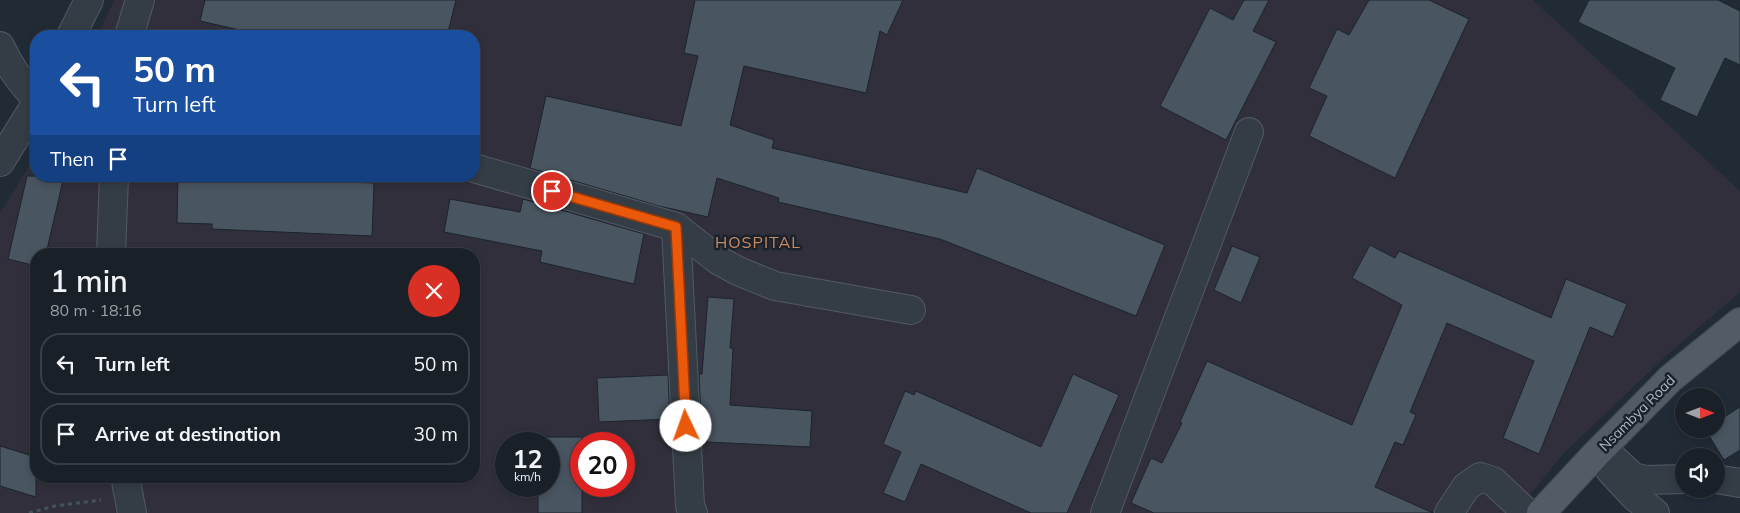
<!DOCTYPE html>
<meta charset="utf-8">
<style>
:root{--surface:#192028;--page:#262d34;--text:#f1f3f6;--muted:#9fa3a8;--line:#373e45}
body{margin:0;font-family:Mulish,sans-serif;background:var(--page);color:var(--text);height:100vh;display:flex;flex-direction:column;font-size:19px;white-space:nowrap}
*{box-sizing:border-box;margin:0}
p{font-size:16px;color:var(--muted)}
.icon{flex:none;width:28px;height:28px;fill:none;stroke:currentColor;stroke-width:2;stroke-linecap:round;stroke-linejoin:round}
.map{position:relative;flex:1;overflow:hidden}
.side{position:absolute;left:30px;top:248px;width:450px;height:235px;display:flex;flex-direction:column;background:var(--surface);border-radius:20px;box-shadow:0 2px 8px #0003,0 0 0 1px var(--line)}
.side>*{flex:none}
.top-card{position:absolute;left:30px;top:30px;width:450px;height:152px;border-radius:20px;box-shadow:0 2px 8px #0003,0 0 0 1px var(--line);background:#1a4fa0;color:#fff;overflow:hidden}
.needle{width:32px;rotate:90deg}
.fabs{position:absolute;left:1675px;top:388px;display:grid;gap:10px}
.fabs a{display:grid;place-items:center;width:50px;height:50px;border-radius:50%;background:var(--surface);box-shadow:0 2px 8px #0003,0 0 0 1px var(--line);font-size:25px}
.speed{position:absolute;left:495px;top:432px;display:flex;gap:10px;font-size:25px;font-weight:700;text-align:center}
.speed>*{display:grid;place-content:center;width:65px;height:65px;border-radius:50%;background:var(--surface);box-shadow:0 2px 8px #0003,0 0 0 1px var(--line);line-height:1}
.speed small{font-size:12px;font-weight:400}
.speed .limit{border:8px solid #d22;background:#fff;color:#111}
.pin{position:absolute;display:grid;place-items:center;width:42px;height:42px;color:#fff;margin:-21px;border:2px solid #fff;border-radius:50%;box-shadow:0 1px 5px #0007}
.me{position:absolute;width:55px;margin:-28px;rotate:357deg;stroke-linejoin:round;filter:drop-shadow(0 0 4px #0008)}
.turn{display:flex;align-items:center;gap:18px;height:105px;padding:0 20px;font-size:22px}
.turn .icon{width:65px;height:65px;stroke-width:2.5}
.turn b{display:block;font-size:35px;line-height:42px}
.then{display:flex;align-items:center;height:48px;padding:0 20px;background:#0003;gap:10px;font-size:19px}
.round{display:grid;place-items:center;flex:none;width:52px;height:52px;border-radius:26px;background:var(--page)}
.head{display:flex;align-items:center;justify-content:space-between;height:85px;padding:0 20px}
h1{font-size:30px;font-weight:600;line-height:38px}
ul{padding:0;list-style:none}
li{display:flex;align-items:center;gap:15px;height:62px;margin:0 10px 8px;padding:0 10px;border:2px solid var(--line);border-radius:20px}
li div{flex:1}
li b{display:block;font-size:19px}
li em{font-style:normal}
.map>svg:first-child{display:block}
.medical{fill:#302f3b;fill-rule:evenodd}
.building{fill:#495561;stroke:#1c242d}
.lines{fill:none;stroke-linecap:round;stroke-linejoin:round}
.minor-casing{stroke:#525a64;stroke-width:30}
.major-casing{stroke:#3e4650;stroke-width:30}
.path{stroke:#425556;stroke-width:3;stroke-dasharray:4 4;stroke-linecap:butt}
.minor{stroke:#343d46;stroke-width:28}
.major{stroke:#525c66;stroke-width:28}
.route-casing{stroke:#983908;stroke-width:12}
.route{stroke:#ea580c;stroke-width:9}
.labels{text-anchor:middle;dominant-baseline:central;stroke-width:5;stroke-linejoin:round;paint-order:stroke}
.street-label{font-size:14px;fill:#aeb7c3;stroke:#1a222b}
.quarter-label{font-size:16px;letter-spacing:1px;fill:#cd8a60;stroke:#1a222b}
</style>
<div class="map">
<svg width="1740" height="513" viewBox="0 0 1740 513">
<rect width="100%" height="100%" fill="#212b36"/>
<path class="medical" d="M114,0h1419l207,191v101l-73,63 -104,99 -48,59h-1515v-300l36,-58v21h438v-140h-376zM36,254h438v222h-438zM506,444h43v42h-43zM581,444h43v42h-43z"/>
<g class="building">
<path d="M205,0h251l-9,36h-181l-66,-15z"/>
<path d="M695,0h208l-16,35 -7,-4 -14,62 -122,-27 -14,59 44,15 -2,8 195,45 10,-25 188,77 -29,71 -196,-77 -162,-37 1,-4 -62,-20 -9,39 -49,-11 -129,-38 16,-72 135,30 17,-70 -14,-3z"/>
<path d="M1244,0h25l-16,31 23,11 -50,98 -66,-34 50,-98 23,12z"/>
<path d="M1369,0h60l40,19 -74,159 -86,-42 18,-40 -18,-8 28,-59 12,6z"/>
<path d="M1589,0h129l22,11v54l-15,-7 -28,59 -37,-17 15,-32 -97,-46z"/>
<path d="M27,176h37l-18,78h-10v12l-28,-7z"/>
<path d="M178,176l196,7 -2,53 -160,-7v-5l-35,-1z"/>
<path d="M450,199l70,13 3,-13 121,35 -10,50 -94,-22 2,-11 -98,-19z"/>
<path d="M1370,245l25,13 4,-7 152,67 15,-39 61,25 -14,33 -23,-10 -51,127 -36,-16 31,-77 -87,-38 -37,89 6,3 -13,30 -8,-3 -20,45 58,26h-279l-23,-10 20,-45 11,5 20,-40 -2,-1 27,-61 145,64 50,-120 -50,-27z"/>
<path d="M1232,246l28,11 -19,46 -27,-13z"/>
<path d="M708,297l26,2 -4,49h3l-3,57 82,6 -2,36 -103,-5v-24h-6l-2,-44h3z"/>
<path d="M1073,374l46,21 -52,118h-36l-110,-49 -16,38 -22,-9 18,-41 -18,-8 22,-53 9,4 2,-4 125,56z"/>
<path d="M668,375l2,44 -71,3 -2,-44z"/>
<path d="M1740,407v43l-16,10 -19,-31h11v-7z"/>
<path d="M538,437h44v76h-44v-27h11v-42h-11z"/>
<path d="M0,446l36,11v40l-36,-11z"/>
</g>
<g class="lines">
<defs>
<g id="minor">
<path d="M71,36l18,-36"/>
<path d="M129,36l11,-36"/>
<path d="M0,46c9,20 21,37 36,52"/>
<path d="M0,162l36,-58"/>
<path d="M474,168l202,59 42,33 20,11 37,15 136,24"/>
<path d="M676,227l14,279 3,7"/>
<path d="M111,254l3,-78"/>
<path d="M1602,448l31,29 13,3 38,-1"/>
<path d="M1610,470l24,26 21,17"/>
<path d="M125,476l7,37"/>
<path d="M1716,479l24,4"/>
<path d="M1105,513l144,-381"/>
<path d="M1449,513l17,-26 14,-10 13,4 34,32"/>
</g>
<path id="major" d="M1541,513l54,-58 76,-77 69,-56"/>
</defs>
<use href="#minor" class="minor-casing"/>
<use href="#major" class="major-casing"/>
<path class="path" d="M29,513l26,-7 46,-6"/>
<use href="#minor" class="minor"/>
<use href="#major" class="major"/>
</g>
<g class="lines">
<defs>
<path id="route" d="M552,191l124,36 10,199"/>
</defs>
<use href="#route" class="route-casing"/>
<use href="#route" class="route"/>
</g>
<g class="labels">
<g class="street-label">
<text transform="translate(1637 413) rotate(-45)">Nsambya Road</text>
</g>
<g class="quarter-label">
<text x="758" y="242">HOSPITAL</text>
</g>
</g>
</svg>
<div class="fabs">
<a><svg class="needle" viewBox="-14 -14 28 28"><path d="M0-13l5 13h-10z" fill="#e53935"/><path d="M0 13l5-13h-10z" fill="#9fa3a8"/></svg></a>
<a><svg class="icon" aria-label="sound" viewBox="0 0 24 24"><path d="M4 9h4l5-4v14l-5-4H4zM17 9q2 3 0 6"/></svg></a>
</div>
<div class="speed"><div>12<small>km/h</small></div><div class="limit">20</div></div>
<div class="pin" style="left:552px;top:191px;background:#d93025"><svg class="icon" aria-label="arrive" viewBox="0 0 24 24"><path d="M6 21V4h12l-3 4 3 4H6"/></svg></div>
<svg class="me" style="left:686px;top:426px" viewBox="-20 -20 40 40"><circle r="19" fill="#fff"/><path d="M0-13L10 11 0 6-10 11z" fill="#ea580c"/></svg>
<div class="top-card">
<div class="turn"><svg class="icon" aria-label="left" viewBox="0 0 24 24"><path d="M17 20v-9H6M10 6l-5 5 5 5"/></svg><div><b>50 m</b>Turn left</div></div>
<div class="then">Then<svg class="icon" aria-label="arrive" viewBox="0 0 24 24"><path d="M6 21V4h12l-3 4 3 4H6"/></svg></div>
</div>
<section class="side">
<div class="head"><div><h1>1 min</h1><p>80 m · 18:16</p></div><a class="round" style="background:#d93025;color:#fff"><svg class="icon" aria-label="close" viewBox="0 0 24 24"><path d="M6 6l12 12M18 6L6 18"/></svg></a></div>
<ul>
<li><svg class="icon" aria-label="left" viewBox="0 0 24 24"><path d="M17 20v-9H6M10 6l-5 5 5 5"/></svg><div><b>Turn left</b></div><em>50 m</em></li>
<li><svg class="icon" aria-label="arrive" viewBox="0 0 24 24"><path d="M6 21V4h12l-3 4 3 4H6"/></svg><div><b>Arrive at destination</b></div><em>30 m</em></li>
</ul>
</section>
</div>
